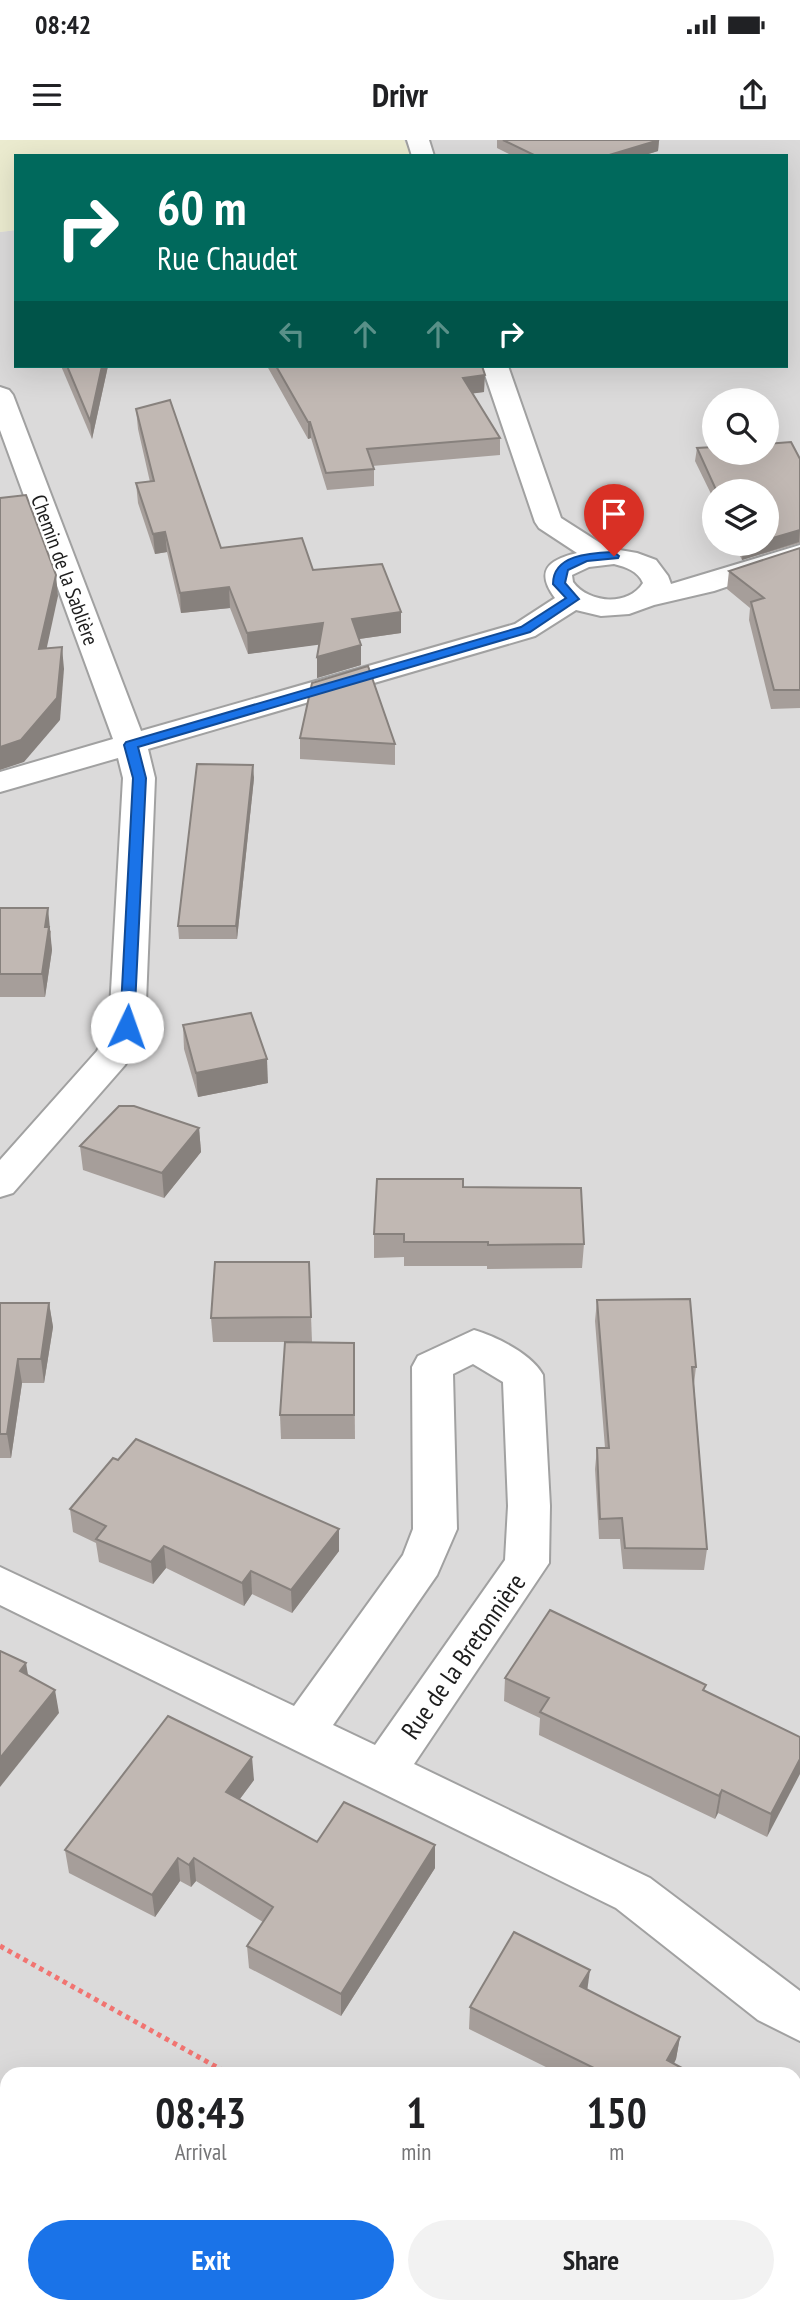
<!DOCTYPE html>
<meta charset="utf-8">
<style>
:root{--surface:#fff;--page:#f2f2f2;--text:#202124;--muted:#757577;--accent:#1a73e8}
body{margin:0;font-family:"PT Sans Narrow",sans-serif;background:var(--page);color:var(--text);height:100vh;display:flex;flex-direction:column;font-size:26px;white-space:nowrap}
*{box-sizing:border-box;margin:0}
p{font-size:23px;color:var(--muted)}
.icon{flex:none;width:38px;height:38px;fill:none;stroke:currentColor;stroke-width:2;stroke-linecap:round;stroke-linejoin:round}
.map{position:relative;flex:1;overflow:hidden}
.drawer{position:absolute;left:0px;top:1927px;width:802px;height:247px;display:flex;flex-direction:column;background:var(--surface);border-radius:21px 21px 0 0;box-shadow:0 7px 28px #0002}
.drawer>*{flex:none}
.hud{position:absolute;left:14px;top:14px;width:774px;height:214px;border-radius:0px;box-shadow:0 7px 28px #0002;background:#00695c;color:#fff;overflow:hidden}
.controls{position:absolute;left:702px;top:248px;display:grid;gap:14px}
.controls a{display:grid;place-items:center;width:77px;height:77px;border-radius:50%;background:var(--surface);box-shadow:0 7px 28px #0002;font-size:35px}
.pin{position:absolute;display:grid;place-items:center;width:60px;height:60px;color:#fff;margin:-72px -30px;border-radius:50% 50% 50% 0;rotate:-45deg;box-shadow:0 0 7px #0007}
.pin .icon{rotate:45deg}
.me{position:absolute;width:77px;margin:-38px;rotate:3deg;stroke-linejoin:round;filter:drop-shadow(0 0 5px #0008)}
.turn{display:flex;align-items:center;gap:24px;height:147px;padding:0 28px;font-size:32px}
.turn .icon{width:91px;height:91px;stroke-width:2.5}
.turn b{display:block;font-size:49px;line-height:60px}
.lanes{display:flex;align-items:center;height:66px;padding:0 28px;background:#0003;justify-content:center;gap:35px;direction:ltr}
.lanes .off{opacity:.35}
.eta{display:flex;justify-content:space-evenly;align-items:center;height:119px;text-align:center}
.eta b{font-size:42px;font-weight:800;line-height:49px}
.primary-button{display:flex;gap:14px;margin-top:auto;padding:14px 28px}
.primary-button a{flex:1;height:80px;border-radius:42px;background:var(--accent);color:#fff;font-size:28px;font-weight:800;line-height:80px;text-align:center}
.primary-button a+a{background:var(--page);color:var(--text)}
.status{display:flex;justify-content:space-between;align-items:center;height:49px;padding:0 35px;background:var(--surface);direction:ltr}
.status svg{height:19px;fill:currentColor}
header{display:flex;justify-content:space-between;align-items:center;height:91px;padding:0 28px;background:var(--surface);font-size:32px;font-weight:800}
.map>svg:first-child{display:block}
.residential{fill:#dbdada;fill-rule:evenodd}
.industrial{fill:#e6d5e4}
.farmland{fill:#ebebcf}
.lines{fill:none;stroke-linecap:round;stroke-linejoin:round}
.minor-casing{stroke:#a1a1a1;stroke-width:4}
.path{stroke:#f17471;stroke-width:5;stroke-dasharray:4.5 4.5;stroke-linecap:butt}
.minor{fill:#fff;fill-rule:evenodd}
.rail-casing{stroke:#6b6b6b;stroke-width:10}
.rail{stroke:#fff;stroke-width:7;stroke-dasharray:20;stroke-linecap:butt}
.wall{fill:#a69e9a}
.shaded-wall{fill:#87817d}
.building{fill:#c1b8b3;stroke:#87817d;stroke-width:2}
.route{fill:#1a73e8;stroke:#114b97;stroke-width:2}
.labels{text-anchor:middle;dominant-baseline:central;stroke-width:5;stroke-linejoin:round;paint-order:stroke}
.far-street-label{font-size:21px;fill:#1d1d1d;stroke:#fff}
.street-label{font-size:26px;fill:#1d1d1d;stroke:#fff}
</style>
<div class="status"><b>08:42</b><svg viewBox="0 0 49 12"><path d="M0 12V9h3v3zM5 12V6h3v6zM10 12V3h3v9zM15 12V0h3v12zM26 1h20v11H26zM47 4h2v5h-2z"/></svg></div>
<header><svg class="icon" aria-label="menu" viewBox="0 0 24 24"><path d="M4 6h16M4 12h16M4 18h16"/></svg>Drivr<svg class="icon" aria-label="share" viewBox="0 0 24 24"><path d="M12 15V3M7 8l5-5 5 5M5 13v7h14v-7"/></svg></header>
<div class="map">
<svg width="800" height="2173" viewBox="0 0 800 2173">
<rect width="100%" height="100%" fill="#ede9e3"/>
<path class="residential" d="M404,0h396v2173h-363l-13,-6 370,-1v-232h-787v24l-7,-4v-1862l16,-2v136h770v-210h-375zM714,261h52v52h-52zM714,352h52v52h-52z"/>
<path class="industrial" d="M0,1954l7,4v208h417l13,7h-437z"/>
<path class="farmland" d="M0,0h404l7,16h-395v74l-16,2z"/>
<g class="lines">
<defs>
<g id="minor">
<path d="M407,0h22l5,16h-22z"/>
<path d="M482,226h26l53,152 47,30 29,5 19,7 12,16 3,8 129,-39v17l-86,29 -60,14 -25,9 -28,2 -25,-6 -41,26 -387,113 7,29 -10,249 -20,38 -112,128 -13,4v-37l97,-109 12,-24 14,-249 -5,-20 -118,34v-20l113,-33 -113,-309v-43l9,3 4,5 128,336 374,-107 40,-26c-20,-27 -7,-38 22,-45l-38,-25 -4,-6zM614,424c12,3 24,7 29,19 -15,24 -55,20 -70,-1l-1,-7 17,-8z"/>
<path d="M474,1190c23,7 58,24 69,45l7,131 -1,57 -135,201 236,114 150,113v50l-42,-21 -142,-112 -616,-303v-38l294,139 109,-151 10,-26 -1,-162 6,-11zM473,1224l30,18 5,124 -3,54 -130,185 -42,-20 104,-150 20,-46 -4,-155z"/>
</g>
</defs>
<use href="#minor" class="minor-casing"/>
<g class="path">
<path d="M0,1806l229,128"/>
<path d="M646,2166l11,7"/>
</g>
<use href="#minor" class="minor"/>
<defs>
<g id="rail">
<path d="M0,2054l7,3"/>
<path d="M0,2109l7,3"/>
<path d="M108,2166l12,7"/>
<path d="M216,2166l12,7"/>
</g>
</defs>
<use href="#rail" class="rail-casing"/>
<use href="#rail" class="rail"/>
</g>
<g class="wall">
<path d="M497,0h162l-1,11 -16,5h-129l-16,-8z"/>
<path d="M61,226h47l-16,73z"/>
<path d="M267,226h215l2,26 -12,1 28,45v17l-128,11 2,3v17l-47,4 -16,-52 -3,1z"/>
<path d="M136,269l85,139 92,22 88,63 -42,6 2,6v20l-44,13v-21l2,-13 -71,10 -18,-46 -49,5 -14,-61 -12,2 -17,-51 -2,-20 14,-1 -12,-53z"/>
<path d="M697,308l103,11v84l-58,17 -8,-16h32v-52h-52v8l-19,-39z"/>
<path d="M800,408v160l-29,1 -22,-89 1,-12 -23,-19 2,-18z"/>
<path d="M300,598l95,6v21l-95,-6z"/>
<path d="M254,638l-17,161h-58l-1,-13z"/>
<path d="M0,768l51,23 -1,6 2,13 -7,47h-45z"/>
<path d="M183,885l85,58 -70,14 -14,-48z"/>
<path d="M199,988l2,24 -37,46 -81,-28 -3,-24z"/>
<path d="M463,1047l121,57 -2,24 -95,1v-3h-83v-9l-30,1v-24z"/>
<path d="M309,1122l3,80h-99l-2,-24z"/>
<path d="M597,1160l99,67 -2,17 13,165 -3,21 -81,-1 -3,-30h-21l-4,-70 2,-21h8l-10,-127z"/>
<path d="M0,1163h49l4,24 -9,56h-22l-11,75h-11z"/>
<path d="M354,1203l1,96h-74l-1,-24z"/>
<path d="M70,1369l269,42 -47,62 -40,-19 -8,12 -78,-38 -13,16 -54,-22 -3,-19 -23,-11z"/>
<path d="M505,1538l200,13 95,46 -33,100 -49,-24 -3,6 -176,-84 1,-17 -36,-17z"/>
<path d="M254,1640l-15,20 78,42 118,3v23l-94,148 -92,-48 -2,-22 16,-24 -67,-41 -5,6 -11,-6 -25,36 -86,-44 -4,-23z"/>
<path d="M588,1850l92,47 -4,22 -2,5 19,10h-133l-91,-45 1,-22z"/>
<path d="M794,1989l6,3v118l-5,11z"/>
</g>
<g class="shaded-wall">
<path d="M659,0l-1,11 -16,5h-36z"/>
<path d="M102,226h6l-16,73 -2,-18z"/>
<path d="M485,235l-1,17 -22,3 1,-17z"/>
<path d="M308,282h2l1,16 -3,1z"/>
<path d="M800,390l-1,12 -57,18 1,-13 10,-3h13v-4z"/>
<path d="M165,392l2,20 -12,2 -2,-20z"/>
<path d="M56,435l2,21 -16,74 -3,-21z"/>
<path d="M229,447l1,21 -49,5 -1,-20z"/>
<path d="M401,472v21l-49,7v-21z"/>
<path d="M323,483l1,21 -76,10 -1,-21z"/>
<path d="M361,505v20l-44,13v-21z"/>
<path d="M62,507l2,22 -4,51 -36,42 -24,8v-23z"/>
<path d="M253,625l1,13 -17,161 -1,-13z"/>
<path d="M48,768l4,42 -7,47 -3,-23 3,-47z"/>
<path d="M267,919l1,24 -70,14 -2,-24z"/>
<path d="M199,988l2,24 -37,46 -2,-25z"/>
<path d="M49,1163l4,24 -9,56 -3,-24z"/>
<path d="M18,1219l4,24 -11,75 -4,-24z"/>
<path d="M339,1389v22l-47,62 -1,-23z"/>
<path d="M164,1406l2,22 -13,16 -2,-22z"/>
<path d="M251,1431l1,23 -8,12 -2,-23z"/>
<path d="M26,1523l4,23 -10,-15z"/>
<path d="M55,1550l4,23 -59,74v-29z"/>
<path d="M252,1617l2,23 -26,35 -2,-23z"/>
<path d="M800,1619v15l-33,63 4,-23z"/>
<path d="M722,1650l-4,23 -3,6 4,-23z"/>
<path d="M435,1705v23l-94,148v-22z"/>
<path d="M178,1718l2,23 -25,36 -3,-22z"/>
<path d="M194,1718l2,23 -5,6 -2,-22z"/>
<path d="M590,1830l-3,22 -7,-6z"/>
<path d="M680,1897l-4,22 -8,15 -1,-14z"/>
<path d="M800,2101v9l-5,11z"/>
</g>
<g class="building">
<path d="M503,0h156l-53,16h-70z"/>
<path d="M67,226h35l-12,55z"/>
<path d="M276,226h206l3,9 -22,3 37,60 -133,11 7,20 -48,4 -16,-51h-2z"/>
<path d="M170,260l51,148 81,-10 11,32 69,-6 19,48 -49,7 9,26 -44,12 6,-34 -76,10 -18,-46 -49,6 -15,-61 -12,2 -17,-51 18,-2 -18,-72z"/>
<path d="M791,302l9,17v71l-34,10v-48h-49l-20,-44 17,-1v6h52v-9z"/>
<path d="M26,355l30,80 -17,74 23,-2 -5,51 -36,42 -21,7v-249z"/>
<path d="M742,404h11l-10,3z"/>
<path d="M800,408v142h-26l-23,-88 13,-4 -35,-27z"/>
<path d="M368,526l27,78 -95,-6 12,-55z"/>
<path d="M197,624l56,1 -17,161h-58z"/>
<path d="M0,768h48l-3,19h4l-7,47h-42z"/>
<path d="M251,873l16,46 -71,14 -13,-48z"/>
<path d="M119,966h15l65,22 -37,45 -82,-27z"/>
<path d="M377,1039h86v8l118,1 3,56 -96,1v-3h-84v-8h-30z"/>
<path d="M215,1122h94l2,55 -100,1z"/>
<path d="M690,1159l6,68h-4l15,182 -82,-1 -3,-30 -22,1 -3,-71h12l-12,-148z"/>
<path d="M0,1163h49l-8,56h-23l-11,75h-7z"/>
<path d="M285,1202l69,1v72h-74z"/>
<path d="M136,1299l203,90 -48,61 -40,-19 -9,12 -78,-37 -13,16 -55,-23 10,-13 -36,-17 43,-51 5,2z"/>
<path d="M550,1470l156,75 -3,5 97,47v22l-29,55 -49,-24 -3,6 -179,-84 9,-14 -44,-20z"/>
<path d="M0,1511l26,12 -6,8 35,19 -55,68z"/>
<path d="M168,1576l84,41 -26,35 91,50 27,-40 91,43 -94,149 -94,-48 26,-39 -79,-49 -5,7 -11,-7 -26,37 -87,-45z"/>
<path d="M514,1792l76,38 -10,16 100,51 -13,23 26,14h-87l-136,-67z"/>
<path d="M794,1989l6,3v108l-6,-3z"/>
</g>
<path class="route" d="M614,412l5,4 -1,2 -31,3 -19,9 -3,13 14,16 -49,33 -392,115 8,31 -12,249 -2,3h-10l-2,-3 13,-249 -9,-33 2,-3 395,-115 45,-29 -13,-14c0,-30 39,-31 61,-32z"/>
<g class="labels">
<g class="far-street-label">
<text transform="translate(65 430) rotate(70)">Chemin de la Sablière</text>
</g>
<g class="street-label">
<text transform="translate(463 1516) rotate(-55)">Rue de la Bretonnière</text>
</g>
</g>
</svg>
<div class="controls">
<a><svg class="icon" aria-label="search" viewBox="0 0 24 24"><circle cx="10" cy="10" r="6"/><path d="M15 15l6 6"/></svg></a>
<a><svg class="icon" aria-label="layers" viewBox="0 0 24 24"><path d="M12 4l9 5-9 5-9-5zM3 14l9 5 9-5"/></svg></a>
</div>
<div class="pin" style="left:614px;top:416px;background:#d93025"><svg class="icon" aria-label="arrive" viewBox="0 0 24 24"><path d="M6 21V4h12l-3 4 3 4H6"/></svg></div>
<svg class="me" style="left:127px;top:887px" viewBox="-20 -20 40 40"><circle r="19" fill="#fff"/><path d="M0-13L10 11 0 6-10 11z" fill="#1a73e8"/></svg>
<div class="hud">
<div class="turn"><svg class="icon" aria-label="right" viewBox="0 0 24 24"><path d="M7 20v-9h11M14 6l5 5-5 5"/></svg><div><b>60 m</b>Rue Chaudet</div></div>
<div class="lanes"><svg class="icon off" aria-label="left" viewBox="0 0 24 24"><path d="M17 20v-9H6M10 6l-5 5 5 5"/></svg><svg class="icon off" aria-label="ahead" viewBox="0 0 24 24"><path d="M12 20V5M6 11l6-6 6 6"/></svg><svg class="icon off" aria-label="ahead" viewBox="0 0 24 24"><path d="M12 20V5M6 11l6-6 6 6"/></svg><svg class="icon" aria-label="right" viewBox="0 0 24 24"><path d="M7 20v-9h11M14 6l5 5-5 5"/></svg></div>
</div>
<section class="drawer">
<div class="eta">
<div><b>08:43</b><p>Arrival</p></div>
<div><b>1</b><p>min</p></div>
<div><b>150</b><p>m</p></div>
</div>
<div class="primary-button"><a>Exit</a><a>Share</a></div>
</section>
</div>
